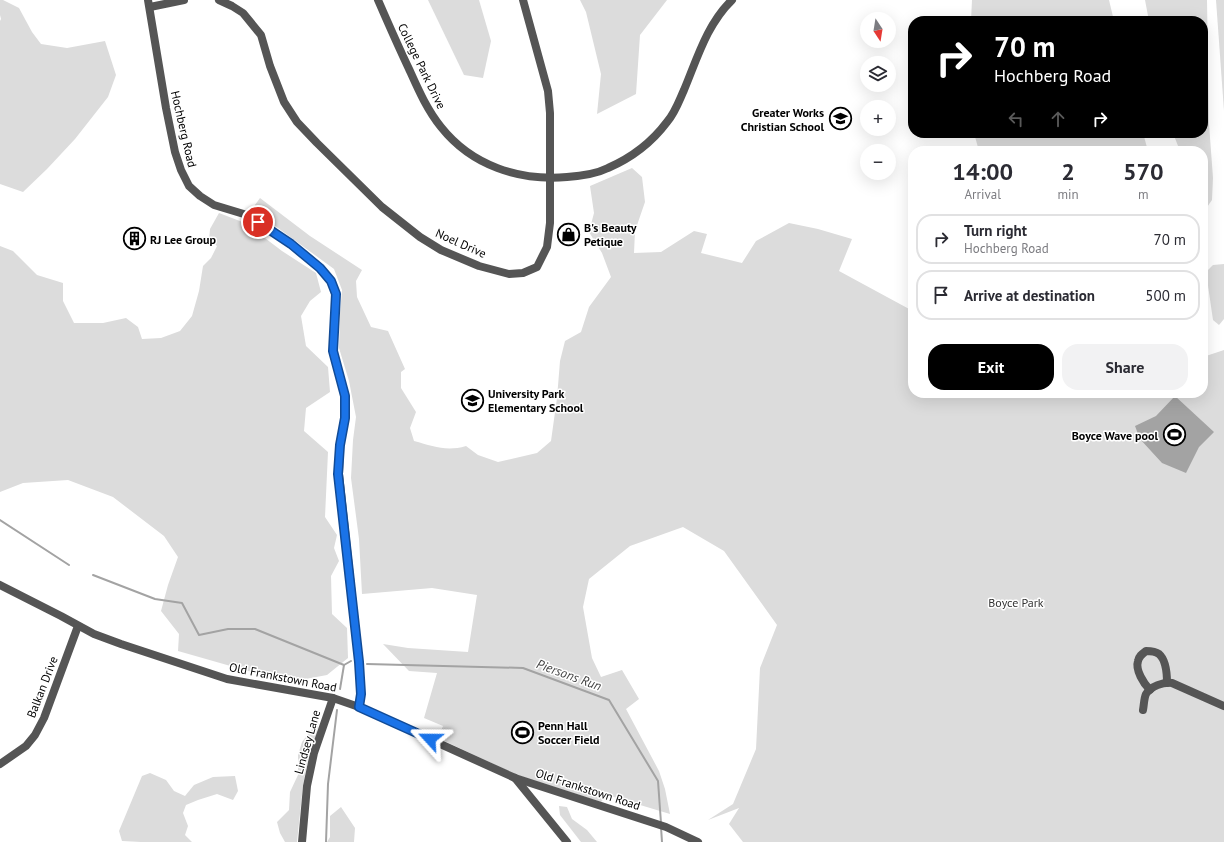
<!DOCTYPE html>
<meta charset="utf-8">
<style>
:root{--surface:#fff;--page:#f2f2f3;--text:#2b2b33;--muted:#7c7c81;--line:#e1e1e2;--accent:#000}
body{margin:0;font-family:"PT Sans",sans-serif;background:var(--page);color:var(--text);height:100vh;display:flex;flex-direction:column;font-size:15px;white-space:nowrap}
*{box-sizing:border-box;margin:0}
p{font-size:13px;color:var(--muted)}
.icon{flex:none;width:22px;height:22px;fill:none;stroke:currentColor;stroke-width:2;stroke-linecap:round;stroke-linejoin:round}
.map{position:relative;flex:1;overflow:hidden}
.drawer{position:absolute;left:908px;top:146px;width:300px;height:252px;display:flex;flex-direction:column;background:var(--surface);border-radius:16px;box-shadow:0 4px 16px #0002}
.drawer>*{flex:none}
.hud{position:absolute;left:908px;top:16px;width:300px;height:122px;border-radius:16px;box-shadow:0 4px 16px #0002;background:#000;color:#fff;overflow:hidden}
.needle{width:26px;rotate:168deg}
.fabs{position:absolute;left:860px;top:12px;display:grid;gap:8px}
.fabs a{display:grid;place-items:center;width:36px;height:36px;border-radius:50%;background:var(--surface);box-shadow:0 4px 16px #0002;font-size:20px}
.pin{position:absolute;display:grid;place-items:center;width:34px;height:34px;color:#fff;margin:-17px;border:2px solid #fff;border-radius:50%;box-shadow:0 1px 4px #0007}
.me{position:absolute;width:44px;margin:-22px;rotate:294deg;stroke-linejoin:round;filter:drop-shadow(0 0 3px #0008)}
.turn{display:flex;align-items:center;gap:14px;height:84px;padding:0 20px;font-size:18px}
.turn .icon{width:52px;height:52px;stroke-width:2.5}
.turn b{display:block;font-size:28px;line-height:34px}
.lanes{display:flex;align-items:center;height:38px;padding:0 20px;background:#0003;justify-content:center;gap:20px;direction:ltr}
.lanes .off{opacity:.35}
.eta{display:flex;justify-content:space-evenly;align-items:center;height:68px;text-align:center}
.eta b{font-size:24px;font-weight:600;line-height:28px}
.button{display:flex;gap:8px;margin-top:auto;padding:8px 20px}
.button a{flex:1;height:46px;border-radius:16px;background:var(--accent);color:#fff;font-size:16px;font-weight:600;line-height:46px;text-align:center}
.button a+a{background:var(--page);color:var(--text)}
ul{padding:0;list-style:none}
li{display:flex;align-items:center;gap:12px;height:50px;margin:0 8px 6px;padding:0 12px;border:2px solid var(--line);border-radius:16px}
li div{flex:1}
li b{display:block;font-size:15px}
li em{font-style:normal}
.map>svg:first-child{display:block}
.green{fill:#dcdcdc}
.water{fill:#a3a3a3}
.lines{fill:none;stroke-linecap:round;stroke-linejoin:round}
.stream{stroke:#a3a3a3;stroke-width:2}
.minor{stroke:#555;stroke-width:8}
.tertiary{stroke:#555;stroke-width:8}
.route-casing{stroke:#114b97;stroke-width:10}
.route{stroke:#1a73e8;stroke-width:7}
.labels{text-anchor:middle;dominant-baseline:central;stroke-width:3;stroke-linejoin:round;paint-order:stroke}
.street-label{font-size:12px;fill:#000;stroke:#fff}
.poi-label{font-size:12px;font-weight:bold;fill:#000;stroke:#fff;text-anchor:start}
.park-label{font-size:12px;fill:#333;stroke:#fff}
.water-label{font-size:13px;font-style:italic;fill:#444;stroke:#fff}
</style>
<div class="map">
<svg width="1224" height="842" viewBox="0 0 1224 842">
<rect width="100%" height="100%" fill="#fff"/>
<g class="green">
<path d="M0,0h3l16,8 13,24 9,12 26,4 38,-7 11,34 -8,22 -33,42 -28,30 -24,23 -23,-8v-163l1,-2 -1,-4z"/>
<path d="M428,0h51l12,41 -8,37 -19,-3z"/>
<path d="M580,0h87l-27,35 -4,59 -39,20 4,-40 -15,-62z"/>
<path d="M972,0h137l5,21h-143z"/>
<path d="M1145,0h62l2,124 4,54 -1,22 -7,10 -2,-3v-56h-23l-7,-18h30v-112h-54z"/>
<path d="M1216,0h8v111z"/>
<path d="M974,133h169l5,18h-169z"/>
<path d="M632,168l10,9 3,25 -10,29 -1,22 27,-1 33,-21 13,3 -6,19 41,10 14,-22 33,-18 29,6 34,10 -13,32 72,39h2v83h173l2,4 11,-4h104v-36l21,-7v492h-481l-14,-18 10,-16 -31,12 25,-16 23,-55 4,-81 17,-43 -53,-74 -41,-24 -53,19 -41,33 -6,28 9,51 9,19 21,-7 17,29 -13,10 33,62 6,18 5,25 -63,-19 -6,7 -84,-27 -79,-37 5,-12 -19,-8 13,-45 -28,-2 -26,-27 25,4 60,4 9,-57 -45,-7 -70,6 -3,-55 -8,-61 2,-38 3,-23 -7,-36 -10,-33 1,-35 2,-23 -8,-21 -82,-60 8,-11 50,38 52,34 -6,11 1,16 14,30 17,4 17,38 -4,3v16l15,24 -6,16 4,13c19,5 32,11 52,5l12,9 20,7 39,-9 14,-12 6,-43 3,-37 5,-20 16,-9 8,-25 22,-30 -9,-24 -13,-21 5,-19 -4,-27z"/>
<path d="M219,213l26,10 37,28 34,22 5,19 -11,9 -9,15 5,30 22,21 2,25 -24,16 -2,23 24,21 -3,65 12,18 -3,13 5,13 -8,15 1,38 15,14 1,30 -21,17 -27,5 -52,-9 -70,-20 1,-17 -18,-23 7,-26 10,-28 -14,-21 -51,-39 -45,-17 -45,3 -23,9v-246l13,5 24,24 26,8v18l11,22h29l23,-5 12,9 4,12 19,-1 19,-7 12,-15 7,-25 4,-25 8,-8 6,-12 -8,-6 1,-11z"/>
<path d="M1224,264v55l-5,6 -6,-5 -7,-48 7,-7z"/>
<path d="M319,720l-3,17 -8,23 -5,25 -6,57h-12l-5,-9 -3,-11 12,-12 1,-18 8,-17v-20l4,-13z"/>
<path d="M150,773l16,7 8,11 11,5 9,-11 19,-8 22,-1 3,15 -5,9 -16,-6 -19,6 -12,5 -3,8 5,13 -3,9 7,7h-51l-19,-1 -3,-10 23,-55z"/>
<path d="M559,806l8,1 5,12 15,11 10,12h-16l-21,-27z"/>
<path d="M341,807l14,21 -1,14h-27l3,-5v-21z"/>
</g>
<path class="water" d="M1175,396l39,36 -15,15 -13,26 -24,-10 -22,-24 -5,-13 21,-10z"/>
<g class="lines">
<g class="stream">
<path d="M0,520l69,45"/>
<path d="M93,575l62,24 27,4 17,32 29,-6h27l89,36 7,-4"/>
<path d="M367,664l156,4 86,32 49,81 3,42"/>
<path d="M340,689l4,-24"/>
<path d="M661,827l1,15"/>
<path d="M326,842l2,-58 9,-74"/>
</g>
<g class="minor">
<path d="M219,0l13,6 11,7 18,22 9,31 14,36 13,20 20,21 65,64 38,30 21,13 38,16 30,8 14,-1 14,-6 10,-20 3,-24v-110l-2,-22 -25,-91"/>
<path d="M150,7l34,-7"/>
<path d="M1150,690c-6,-6 -15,-20 -12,-29 1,-5 4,-7 8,-10 4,0 9,0 13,3 7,6 8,20 8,29"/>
<path d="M1143,710c1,-5 1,-12 3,-16 5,-8 17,-12 26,-11l52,23"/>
<path d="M0,764l26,-18 9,-11 9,-17 34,-92"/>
</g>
<g class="tertiary">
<path d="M148,0l18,108 9,44 6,18 8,16 11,10 14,9 33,10 44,29 29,24 11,13 5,13 -3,57 12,45v22l-5,27 -1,29 20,188 2,32 -2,13"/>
<path d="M378,0c10,23 20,46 31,69 9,20 18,41 32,58 31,39 78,54 126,50 14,-1 29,-3 41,-9 23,-10 44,-26 59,-46 8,-9 12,-21 17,-32 13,-31 23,-66 48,-90"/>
<path d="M0,585l61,31 33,18 27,10 106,35 106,19 26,9 156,71 151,49 32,15"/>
<path d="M515,778l52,64"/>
<path d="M302,842l5,-56 7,-33 19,-55"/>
</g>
</g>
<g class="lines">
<defs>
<path id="route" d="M258,222l33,22 29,24 11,13 5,13 -3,57 12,45v22l-5,27 -2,29 21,188 2,32 -2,13 71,32"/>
</defs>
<use href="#route" class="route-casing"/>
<use href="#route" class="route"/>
</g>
<defs>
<symbol id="school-ring" viewBox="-11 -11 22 22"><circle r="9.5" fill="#fff" stroke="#000" stroke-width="1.5"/><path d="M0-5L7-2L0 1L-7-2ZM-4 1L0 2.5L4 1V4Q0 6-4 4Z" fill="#000"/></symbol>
<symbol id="shop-ring" viewBox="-11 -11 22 22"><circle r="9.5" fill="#fff" stroke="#000" stroke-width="1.5"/><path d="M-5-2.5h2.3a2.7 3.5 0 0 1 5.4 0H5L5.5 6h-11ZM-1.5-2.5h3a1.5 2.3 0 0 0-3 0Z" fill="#000"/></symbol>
<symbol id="building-ring" viewBox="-11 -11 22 22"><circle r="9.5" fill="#fff" stroke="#000" stroke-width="1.5"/><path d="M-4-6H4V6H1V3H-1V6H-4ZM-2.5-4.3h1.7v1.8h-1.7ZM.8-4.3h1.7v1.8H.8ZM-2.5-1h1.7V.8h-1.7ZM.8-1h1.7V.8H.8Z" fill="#000"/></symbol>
<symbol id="stadium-ring" viewBox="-11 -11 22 22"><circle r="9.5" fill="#fff" stroke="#000" stroke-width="1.5"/><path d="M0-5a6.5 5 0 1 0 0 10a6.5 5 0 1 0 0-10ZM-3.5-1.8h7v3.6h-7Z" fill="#000"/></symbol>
</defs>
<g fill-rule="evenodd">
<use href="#school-ring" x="828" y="106" width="25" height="25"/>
<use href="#shop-ring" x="556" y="222" width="25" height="25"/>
<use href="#building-ring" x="122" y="226" width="25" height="25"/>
<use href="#school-ring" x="460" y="388" width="25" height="25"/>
<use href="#stadium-ring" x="1162" y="422" width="25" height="25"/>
<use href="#stadium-ring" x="510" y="720" width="25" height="25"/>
</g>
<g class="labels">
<g class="street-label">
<text transform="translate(422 66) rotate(64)">College Park Drive</text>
<text transform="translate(184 129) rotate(77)">Hochberg Road</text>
<text transform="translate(461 243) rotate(24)">Noel Drive</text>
<text transform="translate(283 677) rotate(11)">Old Frankstown Road</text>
<text transform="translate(42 687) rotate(-69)">Balkan Drive</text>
<text transform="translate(307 742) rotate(-74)">Lindsey Lane</text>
<text transform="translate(588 789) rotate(18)">Old Frankstown Road</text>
</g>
<g class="poi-label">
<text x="824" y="112" text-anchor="end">Greater Works<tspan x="824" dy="14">Christian School</tspan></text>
<text x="584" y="227">B's Beauty<tspan x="584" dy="14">Petique</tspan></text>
<text x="150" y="239">RJ Lee Group</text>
<text x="488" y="393">University Park<tspan x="488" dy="14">Elementary School</tspan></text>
<text x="1158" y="435" text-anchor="end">Boyce Wave pool</text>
<text x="538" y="725">Penn Hall<tspan x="538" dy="14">Soccer Field</tspan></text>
</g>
<g class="park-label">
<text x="1016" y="602">Boyce Park</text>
</g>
<g class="water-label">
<text transform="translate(569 675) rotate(20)">Piersons Run</text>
</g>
</g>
</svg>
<div class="fabs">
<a><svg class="needle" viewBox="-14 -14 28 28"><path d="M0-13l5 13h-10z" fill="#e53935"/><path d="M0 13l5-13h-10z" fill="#7c7c81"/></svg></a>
<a><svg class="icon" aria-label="layers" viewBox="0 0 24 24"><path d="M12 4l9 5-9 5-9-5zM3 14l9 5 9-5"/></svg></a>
<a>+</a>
<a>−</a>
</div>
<div class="pin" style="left:258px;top:222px;background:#d93025"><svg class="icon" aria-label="arrive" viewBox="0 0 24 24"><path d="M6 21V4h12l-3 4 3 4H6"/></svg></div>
<svg class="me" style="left:430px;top:739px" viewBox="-20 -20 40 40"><path d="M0-17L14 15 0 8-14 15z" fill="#1a73e8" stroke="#fff" stroke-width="4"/></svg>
<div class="hud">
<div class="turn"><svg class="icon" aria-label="right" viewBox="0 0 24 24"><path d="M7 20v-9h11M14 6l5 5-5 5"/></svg><div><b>70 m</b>Hochberg Road</div></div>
<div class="lanes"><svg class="icon off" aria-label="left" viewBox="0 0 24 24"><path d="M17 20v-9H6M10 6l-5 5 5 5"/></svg><svg class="icon off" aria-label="ahead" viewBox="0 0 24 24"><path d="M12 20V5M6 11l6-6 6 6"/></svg><svg class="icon" aria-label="right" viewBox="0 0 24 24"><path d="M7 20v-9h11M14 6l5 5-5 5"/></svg></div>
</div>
<section class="drawer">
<div class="eta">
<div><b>14:00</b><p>Arrival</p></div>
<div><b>2</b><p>min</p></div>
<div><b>570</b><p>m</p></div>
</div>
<ul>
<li><svg class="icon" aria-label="right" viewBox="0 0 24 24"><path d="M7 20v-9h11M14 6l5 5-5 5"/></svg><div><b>Turn right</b><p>Hochberg Road</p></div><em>70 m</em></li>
<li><svg class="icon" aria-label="arrive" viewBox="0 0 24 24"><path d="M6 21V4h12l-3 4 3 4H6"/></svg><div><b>Arrive at destination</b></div><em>500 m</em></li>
</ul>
<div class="button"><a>Exit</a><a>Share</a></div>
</section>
</div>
